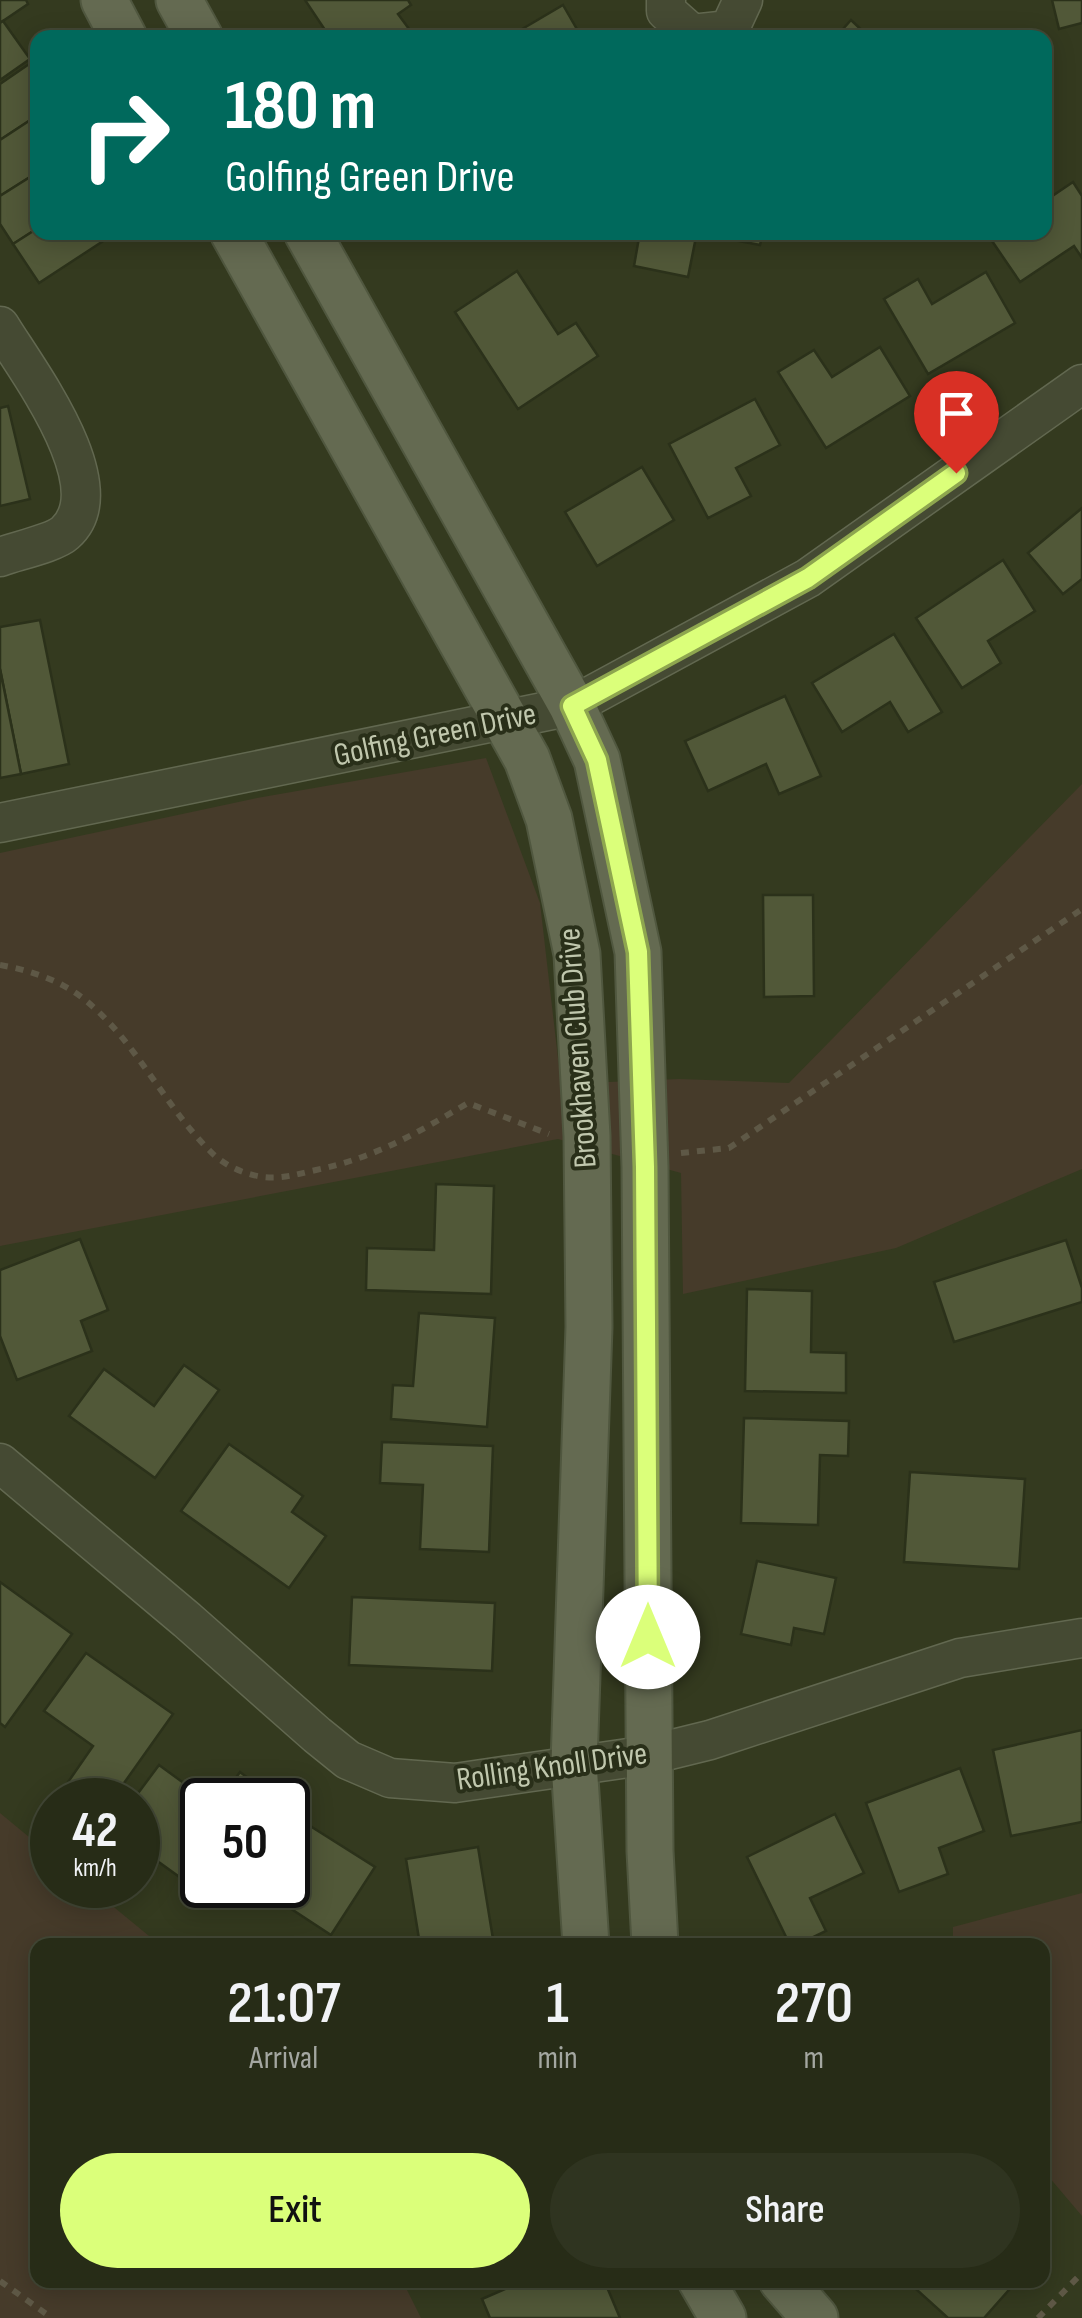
<!DOCTYPE html>
<style>
:root{--surface:#272c17;--page:#2f3420;--text:#f1f3f6;--muted:#a4a7a1;--line:#434836;--accent:#dbff7a}
body{margin:0;font-family:"Sofia Sans Condensed",sans-serif;background:var(--page);color:var(--text);height:100vh;display:flex;flex-direction:column;font-size:38px;white-space:nowrap}
*{box-sizing:border-box;margin:0}
p{font-size:32px;color:var(--muted)}
.icon{flex:none;width:55px;height:55px;fill:none;stroke:currentColor;stroke-width:2;stroke-linecap:round;stroke-linejoin:round}
.map{position:relative;flex:1;overflow:hidden}
.drawer{position:absolute;left:30px;top:1938px;width:1020px;height:350px;display:flex;flex-direction:column;background:var(--surface);border-radius:20px;box-shadow:0 5px 25px #0003,0 0 0 2px var(--line)}
.drawer>*{flex:none}
.top-card{position:absolute;left:30px;top:30px;width:1022px;height:210px;border-radius:20px;box-shadow:0 5px 25px #0003,0 0 0 2px var(--line);background:#00695c;color:#fff;overflow:hidden}
.speed{position:absolute;left:30px;top:1778px;display:flex;gap:20px;font-size:50px;font-weight:700;text-align:center}
.speed>*{display:grid;place-content:center;width:130px;height:130px;border-radius:50%;background:var(--surface);box-shadow:0 5px 25px #0003,0 0 0 2px var(--line);line-height:1}
.speed small{font-size:25px;font-weight:400}
.speed .limit{border:5px solid #111;border-radius:15px;background:#fff;color:#111}
.pin{position:absolute;display:grid;place-items:center;width:85px;height:85px;color:#fff;margin:-102px -42px;border-radius:50% 50% 50% 0;rotate:-45deg;box-shadow:0 0 10px #0007}
.pin .icon{rotate:45deg}
.me{position:absolute;width:110px;margin:-55px;rotate:0deg;stroke-linejoin:round;filter:drop-shadow(0 0 8px #0008)}
.turn{display:flex;align-items:center;gap:35px;height:210px;padding:0 30px;font-size:45px}
.turn .icon{width:130px;height:130px;stroke-width:2.5}
.turn b{display:block;font-size:70px;line-height:85px}
.eta{display:flex;justify-content:space-evenly;align-items:center;height:170px;text-align:center}
.eta b{font-size:60px;font-weight:600;line-height:70px}
.action{display:flex;gap:20px;margin-top:auto;padding:20px 30px}
.action a{flex:1;height:115px;border-radius:60px;background:var(--accent);color:#111;font-size:40px;font-weight:600;line-height:115px;text-align:center}
.action a+a{background:var(--page);color:var(--text)}
.map>svg:first-child{display:block}
.green{fill:#463b2a}
.building{fill:#515838;stroke:#2b311a;stroke-width:2.5}
.lines{fill:none;stroke-linecap:round;stroke-linejoin:round}
.minor-casing{stroke:#626850;stroke-width:41}
.major-casing{stroke:#50573f;stroke-width:49}
.path{stroke:#5e5846;stroke-width:6;stroke-dasharray:8 8;stroke-linecap:butt}
.minor{stroke:#454a33;stroke-width:38}
.major{stroke:#646a51;stroke-width:45}
.route-casing{stroke:#8ea64f;stroke-width:25}
.route{stroke:#dbff7a;stroke-width:18}
.labels{text-anchor:middle;dominant-baseline:central;stroke-width:8;stroke-linejoin:round;paint-order:stroke}
.street-label{font-size:32px;fill:#c0c7ad;stroke:#292f19}
</style>
<div class="map">
<svg width="1082" height="2318" viewBox="0 0 1082 2318">
<rect width="100%" height="100%" fill="#343a1f"/>
<g class="green">
<path d="M486,758l54,145 21,181 118,-5 110,4 293,-299v385l-186,79 -213,46 -2,-121 -123,-34 -558,107v-393l257,-55z"/>
<path d="M0,1813l52,43v29h35l73,60h-122v335h364l19,38h-421z"/>
<path d="M1082,1893v323l-39,-46 -1,-225h-89v-18z"/>
</g>
<g class="building">
<path d="M0,0h26l2,4 -28,19z"/>
<path d="M305,0h103l3,5 -13,9 14,19 -7,5h-79l3,-2z"/>
<path d="M1052,0h30v23l-23,6z"/>
<path d="M563,5l19,33h-75z"/>
<path d="M851,20l19,18h-35z"/>
<path d="M3,21l27,38 -30,21v-57z"/>
<path d="M35,60l3,55 -38,25v-56z"/>
<path d="M38,115v57l-38,24v-56z"/>
<path d="M38,172v56l-25,16 -13,-20v-28z"/>
<path d="M1073,182l9,14v62l-8,-12 -54,36 -30,-44 7,-6h48v-31z"/>
<path d="M38,228v4h79l-78,51 -26,-39z"/>
<path d="M640,232h57l-9,45 -54,-11z"/>
<path d="M736,232h27l-3,13 -26,-5z"/>
<path d="M517,271l41,63 18,-11 22,33 -80,53 -63,-97z"/>
<path d="M986,272l29,51 -87,51 -44,-75 34,-20 14,25z"/>
<path d="M880,347l30,49 -84,52 -48,-76 36,-22 18,27z"/>
<path d="M755,399l25,46 -44,23 15,28 -43,22 -39,-74z"/>
<path d="M8,406l22,93 -30,7v-98z"/>
<path d="M642,467l32,53 -77,46 -32,-54z"/>
<path d="M1082,508v71l-19,15 -35,-41z"/>
<path d="M1003,560l32,51 -47,30 13,22 -39,25 -46,-70z"/>
<path d="M40,620l29,144 -48,10 -21,-105v-42z"/>
<path d="M894,634l48,78 -34,20 -18,-30 -48,30 -30,-49z"/>
<path d="M0,669l21,105 -21,4z"/>
<path d="M785,696l36,80 -42,18 -13,-30 -58,27 -23,-50z"/>
<path d="M763,895h50l1,101 -50,1z"/>
<path d="M436,1184l58,2 -3,108 -125,-4 1,-42 67,2z"/>
<path d="M80,1239l28,71 -27,11 11,30 -75,29 -17,-44v-66z"/>
<path d="M1066,1240l16,48v14l-128,40 -20,-60z"/>
<path d="M747,1289l65,2 -1,61 35,1v40l-101,-2z"/>
<path d="M419,1313l76,5 -8,109 -96,-8 2,-34 20,1z"/>
<path d="M184,1365l35,25 -64,88 -86,-62 35,-47 50,37z"/>
<path d="M744,1418l105,3 -1,35 -28,-1 -2,70 -77,-2z"/>
<path d="M382,1442l111,4 -4,106 -69,-3 3,-64 -43,-2z"/>
<path d="M229,1444l74,52 -11,16 34,24 -37,52 -108,-77z"/>
<path d="M910,1472l115,7 -6,90 -115,-7z"/>
<path d="M757,1561l79,17 -12,56 -30,-6 -3,17 -50,-11z"/>
<path d="M0,1582l72,52 -67,93 -5,-4z"/>
<path d="M352,1597l143,6 -3,68 -143,-6z"/>
<path d="M86,1653l87,61 -61,86h-26l-20,-15 27,-39 -49,-35z"/>
<path d="M1082,1730v92l-71,14 -18,-86z"/>
<path d="M159,1765l48,35h-5v85h8l-7,9 -65,-47v-47h-5z"/>
<path d="M960,1768l24,63 -45,17 9,26 -49,18 -33,-89z"/>
<path d="M240,1772l34,26 -2,2h-52z"/>
<path d="M288,1812l87,55 -44,68 -55,-36 -6,9 -35,-21 53,-2z"/>
<path d="M835,1814l29,59 -54,25 16,33 -29,14h-7l-43,-88z"/>
<path d="M478,1847l16,98h-74l-14,-86z"/>
<path d="M526,2280h78l16,38h-130l-8,-19z"/>
<path d="M906,2280h108l2,2 -32,36h-36z"/>
</g>
<g class="lines">
<defs>
<g id="minor">
<path d="M666,0v11l26,23 37,-4 14,-30"/>
<path d="M0,326c26,43 117,161 65,207 -11,10 -49,18 -65,24"/>
<path d="M0,823l572,-117 236,-128 274,-194"/>
<path d="M0,1463l187,157 130,115 31,25 42,18 65,5 194,-28 61,-15 250,-82 122,-20"/>
</g>
<g id="major">
<path d="M104,0l20,38"/>
<path d="M179,0l21,38"/>
<path d="M233,232l294,527 22,60 28,135 10,182 2,191 -15,436 12,182"/>
<path d="M307,232l265,474 25,54 41,192 7,215 5,684 5,94"/>
<path d="M701,2280l22,38"/>
<path d="M782,2280l33,38"/>
</g>
</defs>
<use href="#minor" class="minor-casing"/>
<use href="#major" class="major-casing"/>
<g class="path">
<path d="M0,965c29,5 60,15 84,34 52,42 79,105 126,152 13,14 35,24 54,26 19,2 34,-3 52,-7 61,-13 99,-36 152,-67l81,31"/>
<path d="M681,1153l48,-5 353,-239"/>
<path d="M0,2281l52,37"/>
<path d="M1038,2318l44,-45"/>
</g>
<use href="#minor" class="minor"/>
<use href="#major" class="major"/>
</g>
<g class="lines">
<defs>
<path id="route" d="M648,1637l-3,-470 -7,-215 -41,-192 -25,-54 236,-128 148,-105"/>
</defs>
<use href="#route" class="route-casing"/>
<use href="#route" class="route"/>
</g>
<g class="labels">
<g class="street-label">
<text transform="translate(435 735) rotate(-12)">Golfing Green Drive</text>
<text transform="translate(578 1048) rotate(-94)">Brookhaven Club Drive</text>
<text transform="translate(552 1767) rotate(-8)">Rolling Knoll Drive</text>
</g>
</g>
</svg>
<div class="speed"><div>42<small>km/h</small></div><div class="limit">50</div></div>
<div class="pin" style="left:956px;top:473px;background:#d93025"><svg class="icon" aria-label="arrive" viewBox="0 0 24 24"><path d="M6 21V4h12l-3 4 3 4H6"/></svg></div>
<svg class="me" style="left:648px;top:1637px" viewBox="-20 -20 40 40"><circle r="19" fill="#fff"/><path d="M0-13L10 11 0 6-10 11z" fill="#dbff7a"/></svg>
<div class="top-card">
<div class="turn"><svg class="icon" aria-label="right" viewBox="0 0 24 24"><path d="M7 20v-9h11M14 6l5 5-5 5"/></svg><div><b>180 m</b>Golfing Green Drive</div></div>
</div>
<section class="drawer">
<div class="eta">
<div><b>21:07</b><p>Arrival</p></div>
<div><b>1</b><p>min</p></div>
<div><b>270</b><p>m</p></div>
</div>
<div class="action"><a>Exit</a><a>Share</a></div>
</section>
</div>
